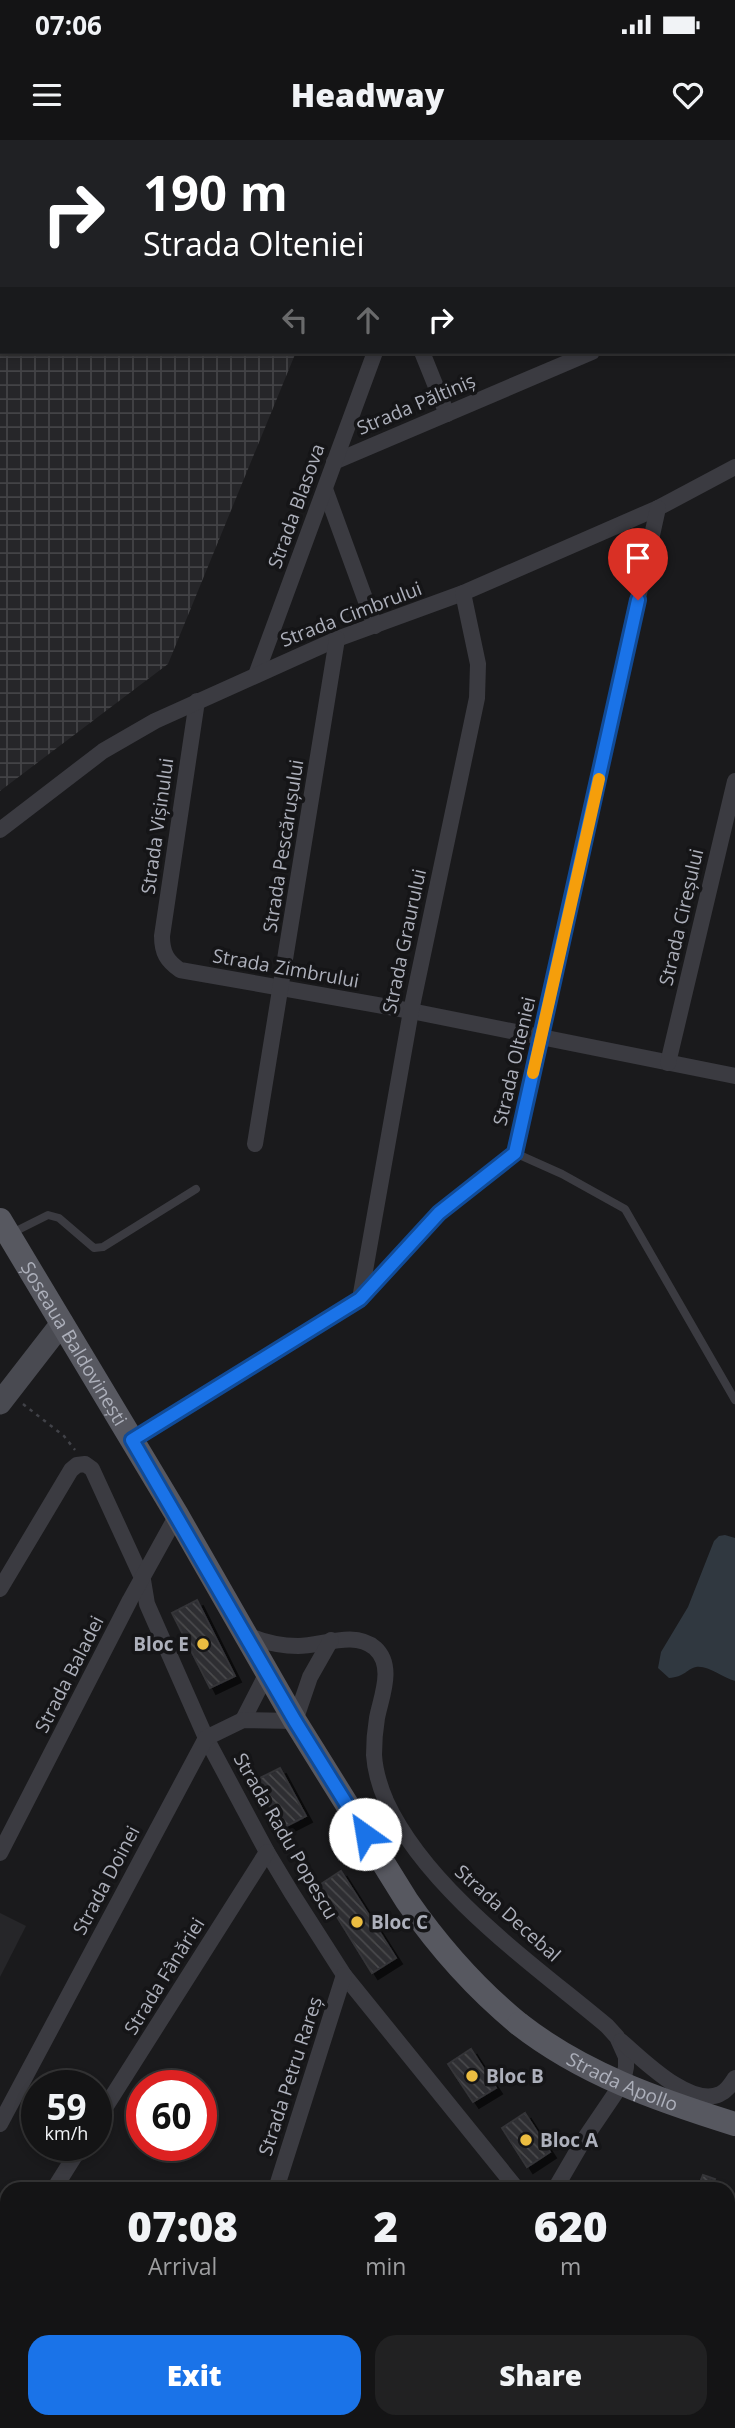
<!DOCTYPE html>
<meta charset="utf-8">
<style>
:root{--surface:#141415;--page:#212122;--text:#f1f3f6;--muted:#9d9ea0;--line:#333334;--accent:#1a73e8}
body{margin:0;font-family:"Open Sans",sans-serif;background:var(--page);color:var(--text);height:100vh;display:flex;flex-direction:column;font-size:26px;white-space:nowrap}
*{box-sizing:border-box;margin:0}
p{font-size:23px;color:var(--muted)}
.icon{flex:none;width:38px;height:38px;fill:none;stroke:currentColor;stroke-width:2;stroke-linecap:round;stroke-linejoin:round}
.map{position:relative;flex:1;overflow:hidden}
.sheet{position:absolute;left:0px;top:2042px;width:735px;height:247px;display:flex;flex-direction:column;background:var(--surface);border-radius:21px 21px 0 0;box-shadow:0 4px 10px #0003,0 0 0 2px var(--line)}
.sheet>*{flex:none}
.hud{position:absolute;left:0px;top:0px;width:735px;height:214px;box-shadow:0 4px 10px #0003,0 0 0 2px var(--line);background:#202124;color:#fff;overflow:hidden}
.speed{position:absolute;left:21px;top:1930px;display:flex;gap:14px;font-size:35px;font-weight:700;text-align:center}
.speed>*{display:grid;place-content:center;width:91px;height:91px;border-radius:50%;background:var(--surface);box-shadow:0 4px 10px #0003,0 0 0 2px var(--line);line-height:1}
.speed small{font-size:18px;font-weight:400}
.speed .limit{border:10px solid #d22;background:#fff;color:#111}
.pin{position:absolute;display:grid;place-items:center;width:60px;height:60px;color:#fff;margin:-72px -30px;border-radius:50% 50% 50% 0;rotate:-45deg;box-shadow:0 0 7px #0007}
.pin .icon{rotate:45deg}
.me{position:absolute;width:77px;margin:-38px;rotate:328deg;stroke-linejoin:round;filter:drop-shadow(0 0 5px #0008)}
.turn{display:flex;align-items:center;gap:24px;height:147px;padding:0 28px;font-size:32px}
.turn .icon{width:91px;height:91px;stroke-width:2.5}
.turn b{display:block;font-size:49px;line-height:60px}
.lanes{display:flex;align-items:center;height:66px;padding:0 28px;background:#0003;justify-content:center;gap:35px;direction:ltr}
.lanes .off{opacity:.35}
.eta{display:flex;justify-content:space-evenly;align-items:center;height:119px;text-align:center}
.eta b{font-size:42px;font-weight:800;line-height:49px}
.action{display:flex;gap:14px;margin-top:auto;padding:14px 28px}
.action a{flex:1;height:80px;border-radius:21px;background:var(--accent);color:#fff;font-size:28px;font-weight:800;line-height:80px;text-align:center}
.action a+a{background:var(--page);color:var(--text)}
.status{display:flex;justify-content:space-between;align-items:center;height:49px;padding:0 35px;background:var(--surface);direction:ltr}
.status svg{height:19px;fill:currentColor}
header{display:flex;justify-content:space-between;align-items:center;height:91px;padding:0 28px;background:var(--surface);font-size:32px;font-weight:800}
.map>svg:first-child{display:block}
.built{fill:#262629}
.industrial{fill:url(#industrial-grid)}
.water{fill:#303840}
.building{fill:url(#building-back-hatch);stroke:#343438;stroke-width:2;filter:url(#shadow)}
.lines{fill:none;stroke-linecap:round;stroke-linejoin:round}
.path{stroke:#414248;stroke-width:2.5;stroke-dasharray:3.5 5;stroke-linecap:butt}
.lane{stroke:#3b3b41;stroke-width:8}
.street{stroke:#3b3b41;stroke-width:16}
.secondary{stroke:#494a51;stroke-width:23}
.primary{stroke:#575860;stroke-width:24}
.rail-casing{stroke:#4e4f56;stroke-width:8}
.rail{stroke:#151517;stroke-width:5;stroke-dasharray:16;stroke-linecap:butt}
.primary-bridge{stroke:#575860;stroke-width:24}
.route-casing{stroke:#114b97;stroke-width:18}
.route{stroke:#1a73e8;stroke-width:12}
.slow{stroke:#f59e0b;stroke-width:12}
.poi-dot{fill:#ecbd41;stroke:#151517;stroke-width:2.5}
.labels{text-anchor:middle;dominant-baseline:central;stroke-width:7;stroke-linejoin:round;paint-order:stroke}
.street-label{font-size:19px;fill:#adb0bb;stroke:#151517}
.poi-label{font-size:19px;font-weight:bold;fill:#adb0bb;stroke:#151517;text-anchor:start}
</style>
<div class="status"><b>07:06</b><svg viewBox="0 0 49 12"><path d="M0 12V9h3v3zM5 12V6h3v6zM10 12V3h3v9zM15 12V0h3v12zM26 1h20v11H26zM47 4h2v5h-2z"/></svg></div>
<header><svg class="icon" aria-label="menu" viewBox="0 0 24 24"><path d="M4 6h16M4 12h16M4 18h16"/></svg>Headway<svg class="icon" aria-label="heart" viewBox="0 0 24 24"><path d="M12 20l-8-8c-3-5 5-10 8-4 3-6 11-1 8 4z"/></svg></header>
<div class="map">
<svg width="735" height="2288" viewBox="0 0 735 2288">
<defs>
<pattern id="industrial-grid" width="8" height="8" patternUnits="userSpaceOnUse" patternTransform="scale(1.75)"><rect width="8" height="8" fill="#262629"/><path d="M0 4h8M4 0v8" fill="none" stroke="#434346"/></pattern>
<pattern id="building-back-hatch" width="6" height="6" patternUnits="userSpaceOnUse" patternTransform="scale(1.75)"><rect width="6" height="6" fill="#2d2d30"/><path d="M-1 5l2 2M0 0l6 6M5-1l2 2" fill="none" stroke="#49494c"/></pattern>
<filter id="shadow"><feDropShadow dx="6" dy="6" stdDeviation="0" flood-color="#0009"/></filter>
</defs>
<rect width="100%" height="100%" fill="#1a1a1c"/>
<path class="built" d="M0,1773l26,13 -26,51z"/>
<path class="industrial" d="M0,0h382v2h-380v210h294l-128,312 -168,127z"/>
<path class="water" d="M725,1395l10,3v143c-12,-3 -27,-16 -39,-14 -11,3 -11,10 -27,11l-11,-10 3,-16 27,-45 26,-66 5,-5z"/>
<g class="building">
<path d="M197,1460l38,76 -25,12 -38,-75z"/>
<path d="M280,1628l26,48 -25,13 -25,-49z"/>
<path d="M341,1731l55,87 -24,15 -54,-87z"/>
<path d="M471,1909l25,39 -23,14 -25,-38z"/>
<path d="M525,1973l25,39 -23,15 -25,-39z"/>
<path d="M703,2035l12,4 -4,10h-14z"/>
</g>
<g class="lines">
<path class="path" d="M23,1264l41,32 11,14"/>
<g class="lane">
<path d="M515,1013l47,21 63,35 110,191"/>
<path d="M12,1093l36,-18 11,3 35,30 9,-1 93,-58"/>
<path d="M558,2288l3,-6"/>
</g>
<g class="street">
<path d="M489,0l1,2"/>
<path d="M13,2l1,-2"/>
<path d="M452,2v-2"/>
<path d="M684,2l4,-2"/>
<path d="M0,30l2,-4"/>
<path d="M733,151h2"/>
<path d="M422,212l25,62"/>
<path d="M334,322l258,-110"/>
<path d="M325,349l50,137"/>
<path d="M256,535l119,-323"/>
<path d="M197,561l-35,235c0,17 5,25 18,34l231,41 324,65"/>
<path d="M0,690l103,-79 52,-30 182,-82 126,-46 195,-85 77,-41"/>
<path d="M668,923l67,-282"/>
<path d="M255,1004l82,-505"/>
<path d="M360,1159l51,-288 66,-313 1,-34 -15,-71"/>
<path d="M132,1300l228,-141 79,-86 76,-60 143,-645"/>
<path d="M0,1449l71,-119 6,-5 8,-1 7,5 51,111 4,24 59,134 61,114 24,40 53,83 173,214"/>
<path d="M247,1495c16,7 33,11 51,11 24,0 56,-16 77,2 20,18 6,49 2,70 -2,12 -3,25 -3,37 1,16 6,32 12,46 41,89 147,163 221,225l10,11 9,20v10l-3,15 -40,59 -28,48"/>
<path d="M243,1580l25,-49"/>
<path d="M0,1713l130,-253 47,-85"/>
<path d="M621,1901c21,18 69,67 99,53 7,-3 11,-10 15,-16"/>
<path d="M96,1982l171,-270"/>
<path d="M0,1984l206,-386 37,-18 52,1 15,-44 21,-37"/>
<path d="M54,2049l27,-43"/>
<path d="M276,2049l68,-214"/>
<path d="M0,2104l7,3"/>
<path d="M344,2282l12,6"/>
<path d="M15,2288l1,-6"/>
<path d="M196,2288l2,-6"/>
<path d="M477,2288l2,-6"/>
</g>
<path class="secondary" d="M0,1263l62,-80"/>
<path class="primary" id="s1" d="M0,1080l177,295 118,206 112,180c32,46 68,87 112,123"/>
<defs>
<g id="rail">
<path d="M728,2111l7,-23"/>
<path d="M731,2151l4,-9"/>
<path d="M728,2215l7,-23"/>
<path d="M728,2260l7,-24"/>
<path d="M705,2288l2,-6"/>
<path d="M719,2288l2,-6"/>
</g>
</defs>
<use href="#rail" class="rail-casing"/>
<use href="#rail" class="rail"/>
<path class="primary-bridge" id="s2" d="M519,1884c64,50 139,76 216,100"/>
</g>
<g class="lines">
<defs>
<path id="route" d="M365,1694l-70,-113 -163,-281 228,-141 79,-86 76,-60 123,-553"/>
</defs>
<use href="#route" class="route-casing"/>
<use href="#route" class="route"/>
<path class="slow" d="M533,933l66,-294"/>
</g>
<g class="poi-dot">
<circle cx="203" cy="1504" r="7"/>
<circle cx="357" cy="1782" r="7"/>
<circle cx="472" cy="1936" r="7"/>
<circle cx="526" cy="2000" r="7"/>
</g>
<g class="labels">
<g class="street-label">
<text transform="translate(416 264) rotate(-23)">Strada Păltiniș</text>
<text transform="translate(296 366) rotate(-70)">Strada Blasova</text>
<text transform="translate(351 474) rotate(-21)">Strada Cimbrului</text>
<text transform="translate(157 686) rotate(-82)">Strada Vișinului</text>
<text transform="translate(283 706) rotate(-81)">Strada Pescărușului</text>
<text transform="translate(681 777) rotate(-77)">Strada Cireșului</text>
<text transform="translate(404 801) rotate(-78)">Strada Graurului</text>
<text transform="translate(286 828) rotate(10)">Strada Zimbrului</text>
<text transform="translate(514 921) rotate(-77)">Strada Olteniei</text>
<text stroke="none"><textPath href="#s1" startOffset="144">Șoseaua Baldovinești</textPath></text>
<text transform="translate(69 1534) rotate(-63)">Strada Baladei</text>
<text transform="translate(286 1696) rotate(60)">Strada Radu Popescu</text>
<text transform="translate(106 1740) rotate(-62)">Strada Doinei</text>
<text transform="translate(508 1773) rotate(42)">Strada Decebal</text>
<text transform="translate(164 1836) rotate(-58)">Strada Fânăriei</text>
<text transform="translate(290 1936) rotate(-72)">Strada Petru Rareș</text>
<text stroke="none"><textPath href="#s2" startOffset="119">Strada Apollo</textPath></text>
</g>
<g class="poi-label">
<text x="189" y="1504" text-anchor="end">Bloc E</text>
<text x="371" y="1782">Bloc C</text>
<text x="486" y="1936">Bloc B</text>
<text x="540" y="2000">Bloc A</text>
</g>
</g>
</svg>
<div class="speed"><div>59<small>km/h</small></div><div class="limit">60</div></div>
<div class="pin" style="left:638px;top:460px;background:#d93025"><svg class="icon" aria-label="arrive" viewBox="0 0 24 24"><path d="M6 21V4h12l-3 4 3 4H6"/></svg></div>
<svg class="me" style="left:365px;top:1694px" viewBox="-20 -20 40 40"><circle r="19" fill="#fff"/><path d="M0-13L10 11 0 6-10 11z" fill="#1a73e8"/></svg>
<div class="hud">
<div class="turn"><svg class="icon" aria-label="right" viewBox="0 0 24 24"><path d="M7 20v-9h11M14 6l5 5-5 5"/></svg><div><b>190 m</b>Strada Olteniei</div></div>
<div class="lanes"><svg class="icon off" aria-label="left" viewBox="0 0 24 24"><path d="M17 20v-9H6M10 6l-5 5 5 5"/></svg><svg class="icon off" aria-label="ahead" viewBox="0 0 24 24"><path d="M12 20V5M6 11l6-6 6 6"/></svg><svg class="icon" aria-label="right" viewBox="0 0 24 24"><path d="M7 20v-9h11M14 6l5 5-5 5"/></svg></div>
</div>
<section class="sheet">
<div class="eta">
<div><b>07:08</b><p>Arrival</p></div>
<div><b>2</b><p>min</p></div>
<div><b>620</b><p>m</p></div>
</div>
<div class="action"><a>Exit</a><a>Share</a></div>
</section>
</div>
